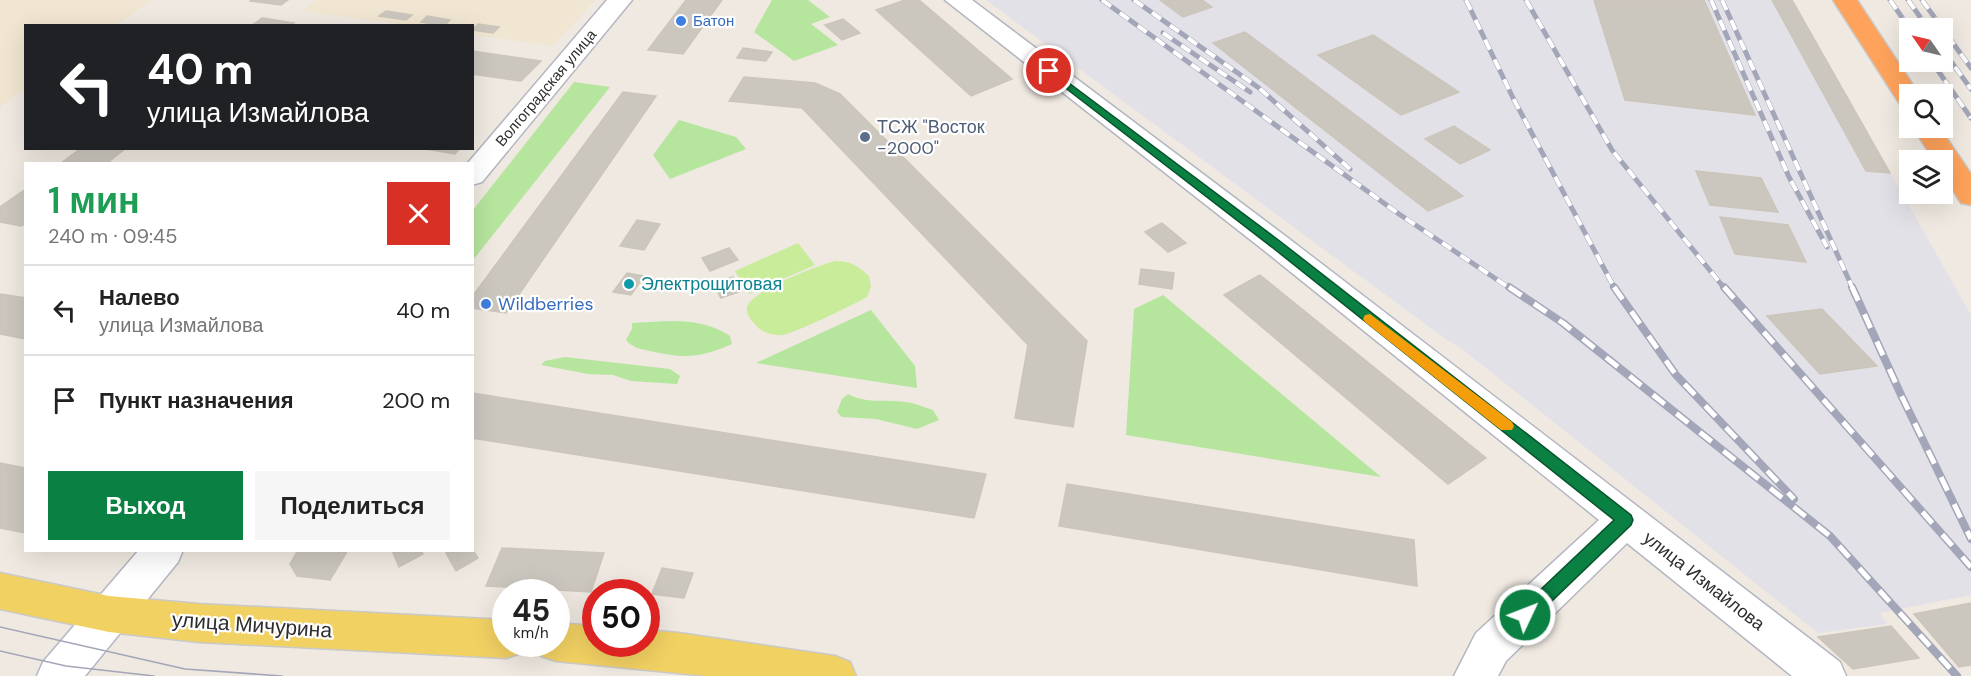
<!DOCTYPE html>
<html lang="ru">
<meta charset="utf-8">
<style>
:root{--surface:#fff;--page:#f6f6f6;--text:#222;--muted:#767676;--line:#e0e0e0;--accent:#0b8043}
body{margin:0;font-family:"DM Sans",sans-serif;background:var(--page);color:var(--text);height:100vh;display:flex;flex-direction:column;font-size:22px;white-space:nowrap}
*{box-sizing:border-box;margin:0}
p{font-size:20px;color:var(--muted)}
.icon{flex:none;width:33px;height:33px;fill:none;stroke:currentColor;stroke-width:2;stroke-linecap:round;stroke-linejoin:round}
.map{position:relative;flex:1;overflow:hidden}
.details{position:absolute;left:24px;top:162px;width:450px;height:390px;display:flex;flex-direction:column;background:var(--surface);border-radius:0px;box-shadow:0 6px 24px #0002}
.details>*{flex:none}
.top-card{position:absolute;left:24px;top:24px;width:450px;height:126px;border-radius:0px;box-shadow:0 6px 24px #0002;background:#202124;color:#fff;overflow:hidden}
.needle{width:39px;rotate:304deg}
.tools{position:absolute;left:1899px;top:18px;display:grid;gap:12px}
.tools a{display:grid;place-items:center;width:54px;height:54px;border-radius:0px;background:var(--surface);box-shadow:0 6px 24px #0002;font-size:30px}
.speed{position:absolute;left:492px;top:579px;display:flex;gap:12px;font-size:30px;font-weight:700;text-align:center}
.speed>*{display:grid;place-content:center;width:78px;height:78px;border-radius:50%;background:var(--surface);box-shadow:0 6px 24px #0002;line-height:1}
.speed small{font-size:15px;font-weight:400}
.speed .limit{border:9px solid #d22;background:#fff;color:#111}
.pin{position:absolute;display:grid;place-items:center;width:51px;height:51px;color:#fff;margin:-26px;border:3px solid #fff;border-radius:50%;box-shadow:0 2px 6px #0007}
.me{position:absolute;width:66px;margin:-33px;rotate:47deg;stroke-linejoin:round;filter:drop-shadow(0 0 4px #0008)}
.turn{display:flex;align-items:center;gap:21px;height:126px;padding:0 24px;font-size:27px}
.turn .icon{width:78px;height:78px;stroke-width:2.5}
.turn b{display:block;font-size:42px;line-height:51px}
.round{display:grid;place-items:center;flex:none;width:63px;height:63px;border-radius:0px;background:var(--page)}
.head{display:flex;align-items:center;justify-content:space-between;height:102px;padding:0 24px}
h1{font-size:36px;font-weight:600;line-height:45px;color:#1e9e55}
.primary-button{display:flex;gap:12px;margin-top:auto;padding:12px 24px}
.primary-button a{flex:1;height:69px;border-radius:0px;background:var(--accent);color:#fff;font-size:24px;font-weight:600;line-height:69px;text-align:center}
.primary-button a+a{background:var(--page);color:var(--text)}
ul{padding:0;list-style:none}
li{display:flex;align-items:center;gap:18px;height:90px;padding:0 24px;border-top:2px solid var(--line)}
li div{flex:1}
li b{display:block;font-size:22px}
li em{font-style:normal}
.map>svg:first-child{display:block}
.industrial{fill:#e3e1e8}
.education{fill:#f0e6d1}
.green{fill:#b6e59e}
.pitch{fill:#c9ec9a}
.building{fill:#cbc7bf;stroke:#cbc5ba;stroke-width:1.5}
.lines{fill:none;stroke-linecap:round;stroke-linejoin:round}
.secondary-casing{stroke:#b4b7c1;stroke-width:3}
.primary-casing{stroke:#c9c9c9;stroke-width:3}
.highway-casing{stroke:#c9c9c9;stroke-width:3}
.secondary{fill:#fff;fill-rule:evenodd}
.primary{fill:#f2d163;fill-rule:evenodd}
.highway{fill:#ffa35c;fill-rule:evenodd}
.tram{stroke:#a3a6b8;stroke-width:1.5}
.rail-far1-casing{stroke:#a3a6b8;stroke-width:5}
.rail-casing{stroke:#a3a6b8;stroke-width:8}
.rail-far1{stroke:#fff;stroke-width:4;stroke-dasharray:11;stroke-linecap:butt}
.rail{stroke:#fff;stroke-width:5;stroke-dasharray:15;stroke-linecap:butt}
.route{fill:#0b8043;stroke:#07532c;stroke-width:1.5}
.slow{fill:#f59e0b}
.shop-dot{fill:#3f7fe0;stroke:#fff;stroke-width:2}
.service-dot{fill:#5c6f8a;stroke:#fff;stroke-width:2}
.culture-dot{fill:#0f9aa8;stroke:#fff;stroke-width:2}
.labels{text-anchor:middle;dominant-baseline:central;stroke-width:4.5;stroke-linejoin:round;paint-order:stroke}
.far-shop-label{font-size:15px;fill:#366cbe;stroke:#fff;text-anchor:start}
.far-street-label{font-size:15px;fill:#2e2e2e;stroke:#fff}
.service-label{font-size:18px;fill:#4e5e75;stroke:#fff;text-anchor:start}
.culture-label{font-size:18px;fill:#0d838f;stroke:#fff;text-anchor:start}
.shop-label{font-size:18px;fill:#366cbe;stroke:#fff;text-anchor:start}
.street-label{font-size:18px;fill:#2e2e2e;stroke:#fff}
.near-street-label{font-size:21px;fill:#2e2e2e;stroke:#fff}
</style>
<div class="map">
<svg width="1971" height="676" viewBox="0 0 1971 676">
<rect width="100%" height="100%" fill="#efe9e1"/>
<path class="industrial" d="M986,0h806l179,315v280l-91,18 7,11 -69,9 -357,-285 -17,-10z"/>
<g class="education">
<path d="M0,0h152l-36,25 -90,1 -1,63 -25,18z"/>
<path d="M316,0h279l-42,46 -80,-11 -1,-9 -66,-1 -104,-14z"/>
</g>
<g class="green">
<path d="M772,0h36l22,17 -19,7 27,21 -44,16 -40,-29z"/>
<path d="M574,82l36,5 -137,173v-50z"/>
<path d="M679,120l57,17 10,12 -76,30 -17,-24z"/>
<path d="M1163,295l218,182 -255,-42 8,-126z"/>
<path d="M871,310l44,56 2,22 -161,-25z"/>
<path d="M668,321c23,0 42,2 62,15l2,8c-33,14 -46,15 -82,7 -10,-2 -17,-3 -24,-11l6,-11v-6z"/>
<path d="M565,357l105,12 10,7 -3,8 -46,-3 -18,-6 -25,-1 -47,-9 4,-4z"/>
<path d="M848,394c18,10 37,5 57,8 10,1 19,5 28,8l6,10 -22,9 -41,-10 -34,-2 -5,-5 5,-13z"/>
</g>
<g class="pitch">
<path d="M798,243l17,22 -66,29 -14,-23z"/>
<path d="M835,261c16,0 23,5 34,15l2,11 -4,10c-12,7 -72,36 -84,38 -11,1 -23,-3 -29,-12 -4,-4 -8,-10 -7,-16 4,-16 72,-42 88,-46z"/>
</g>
<g class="building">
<path d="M288,0l-7,5 -31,-4 1,-1z"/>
<path d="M686,0h36l-39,54 -35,-4z"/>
<path d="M905,0h14l93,79 -41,17 -95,-86z"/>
<path d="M1160,0h42l10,7 -29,10z"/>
<path d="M1594,0h110l51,115 -130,-15z"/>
<path d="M1772,0h20l98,173 -24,-2z"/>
<path d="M386,11l26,4 -6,5 -27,-4z"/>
<path d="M427,16l23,4 -6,6 -23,-4z"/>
<path d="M262,18l32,5 -4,3h-39z"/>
<path d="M843,19l17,14 -18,7 -17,-15z"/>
<path d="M478,24l21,3 -6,6 -21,-3z"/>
<path d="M1245,32l218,164 -35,15 -215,-168z"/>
<path d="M1373,35l86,57 -58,23 -83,-60z"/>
<path d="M743,48l29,4 -6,9 -29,-3z"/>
<path d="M472,51l69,10 -20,20 -49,-7z"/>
<path d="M744,77l71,6 25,11 247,247 -14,86 -58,-9 13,-73 -226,-237 -73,-7z"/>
<path d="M623,92l33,4 -150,217 -34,-5v-11z"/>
<path d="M1454,126l36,24 -30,14 -35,-25z"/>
<path d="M81,148h45l-20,16h-46z"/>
<path d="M420,148h40l-5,6z"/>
<path d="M1696,171l65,7 17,34 -68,-7z"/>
<path d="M26,189v34l-5,3 -21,-4v-15z"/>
<path d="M1720,217l68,8 18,37 -71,-8z"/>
<path d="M637,220l23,4 -16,26 -24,-4z"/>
<path d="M1162,223l24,20 -18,9 -23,-20z"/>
<path d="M729,248l9,12 -28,11 -8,-13z"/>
<path d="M1141,269l33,4 -2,16 -33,-5z"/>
<path d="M627,273l17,3 -13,19 -18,-3z"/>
<path d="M1260,275l226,183 -38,26 -224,-189z"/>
<path d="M733,277l8,14 -20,7 -8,-14z"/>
<path d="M0,294l26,4v41l-26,-5z"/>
<path d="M1822,309l55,57 -57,8 -53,-58z"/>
<path d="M472,393l514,81 -12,44 -502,-80z"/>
<path d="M0,463l26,5v65l-26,-5z"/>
<path d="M1067,484l347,56 3,46 -358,-60z"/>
<path d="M502,548l102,5 -13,39 -105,-6z"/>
<path d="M472,549l6,9 -22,13 -10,-18 4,-3h22z"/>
<path d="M298,550h50l-18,30 -33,-4 -7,-12z"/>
<path d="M392,550h29l2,4 -24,13z"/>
<path d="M662,568l31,5 -9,25 -32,-4z"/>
<path d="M1971,603v62l-12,2 -45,-53z"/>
<path d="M1891,626l28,32 -66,11 -35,-32z"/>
</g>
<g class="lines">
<defs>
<g id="secondary">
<path d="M607,0h25l-150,182 -10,3v-21h-5z"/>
<path d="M945,0h27l316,238 552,424 6,14h-54l-165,-133 -121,118 -8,15h-44l22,-43 123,-113 -333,-268z"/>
<path d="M139,550h44l-5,12 -93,114h-48l6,-14z"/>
</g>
<g id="primary">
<path d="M0,573l109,23 90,8 307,16v24h19l-4,9 -15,5 -307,-16 -90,-10 -109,-23z"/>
<path d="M556,623l40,3v18h50v-14l33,3 156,23 15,6 6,14h-148l-152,-15 -15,-5 -5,-12h20z"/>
</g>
<g id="highway">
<path d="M1833,0h24l62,94h-9v14l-9,-2z"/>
<path d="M1913,128h27l31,46v31l-10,-2 -19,-29v-14h-8z"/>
</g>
</defs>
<use href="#secondary" class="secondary-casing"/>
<use href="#primary" class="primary-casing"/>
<use href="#highway" class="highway-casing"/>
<use href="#secondary" class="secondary"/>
<use href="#primary" class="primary"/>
<use href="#highway" class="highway"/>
<g class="tram">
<path d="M0,627l185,42 97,7"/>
<path d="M0,651l66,15 88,10"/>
</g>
<defs>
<g id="rail-far1">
<path d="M1102,0l297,214 112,75"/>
<path d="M1134,0l125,88 91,81"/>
<path d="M1466,0l47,98 102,191"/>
<path d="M1526,0l86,150 113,139"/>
<path d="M1711,0l78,177 38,70"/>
<path d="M1722,0l131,289"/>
<path d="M1890,0l20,29"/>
<path d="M1908,0l20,28"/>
<path d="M1922,0l49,68"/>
<path d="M1163,33l87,59"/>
<path d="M1942,49l29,40"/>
<path d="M1932,62l39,56"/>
</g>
<g id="rail">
<path d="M1509,287l54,36 267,213 127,140"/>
<path d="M1614,287l62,88 118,124"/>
<path d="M1724,287l247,280"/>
<path d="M1852,287l50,110 69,142"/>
</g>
</defs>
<use href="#rail-far1" class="rail-far1-casing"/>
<use href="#rail" class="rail-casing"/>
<use href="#rail-far1" class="rail-far1"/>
<use href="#rail" class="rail"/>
</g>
<path class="route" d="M1049,68l232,174 350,273 2,5 -2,5 -100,96 -6,2 -6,-2 -3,-6 3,-5 95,-90 -341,-272 -227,-175v-4z"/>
<path class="slow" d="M1370,314l142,108 2,4 -2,4h-11l-136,-108 -2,-3 2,-4z"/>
<g class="shop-dot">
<circle cx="681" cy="21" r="6"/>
<circle cx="486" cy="304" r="6"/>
</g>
<circle class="service-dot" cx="865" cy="137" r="6"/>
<circle class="culture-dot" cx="629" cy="284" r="6"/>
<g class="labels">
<g class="far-shop-label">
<text x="693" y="21">Батон</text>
</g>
<g class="far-street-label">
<text transform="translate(546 88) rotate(-50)">Волгоградская улица</text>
</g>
<g class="service-label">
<text x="877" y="127">ТСЖ "Восток<tspan x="877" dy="21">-2000"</tspan></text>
</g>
<g class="culture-label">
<text x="641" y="284">Электрощитовая</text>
</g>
<g class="shop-label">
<text x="498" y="304">Wildberries</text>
</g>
<g class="street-label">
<text transform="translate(1704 581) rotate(38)">улица Измайлова</text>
</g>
<g class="near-street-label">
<text transform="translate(252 625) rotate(4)">улица Мичурина</text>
</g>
</g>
</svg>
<div class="tools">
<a><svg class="needle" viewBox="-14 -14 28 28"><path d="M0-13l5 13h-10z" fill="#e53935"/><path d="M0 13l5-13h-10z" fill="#767676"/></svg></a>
<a><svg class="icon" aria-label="search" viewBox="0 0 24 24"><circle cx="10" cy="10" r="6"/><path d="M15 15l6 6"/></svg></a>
<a><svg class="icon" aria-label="layers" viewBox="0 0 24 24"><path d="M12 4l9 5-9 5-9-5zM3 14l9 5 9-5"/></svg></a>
</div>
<div class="speed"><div>45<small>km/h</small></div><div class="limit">50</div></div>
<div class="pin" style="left:1049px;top:71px;background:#d93025"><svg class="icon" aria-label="arrive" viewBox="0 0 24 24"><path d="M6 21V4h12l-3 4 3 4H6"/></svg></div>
<svg class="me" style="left:1525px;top:615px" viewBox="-20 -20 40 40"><circle r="17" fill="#0b8043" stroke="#fff" stroke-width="3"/><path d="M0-11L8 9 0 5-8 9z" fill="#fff"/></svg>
<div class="top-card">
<div class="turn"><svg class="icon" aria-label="left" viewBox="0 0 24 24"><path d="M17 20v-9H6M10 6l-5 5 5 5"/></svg><div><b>40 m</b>улица Измайлова</div></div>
</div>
<section class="details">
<div class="head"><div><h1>1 мин</h1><p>240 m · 09:45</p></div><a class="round" style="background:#d93025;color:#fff"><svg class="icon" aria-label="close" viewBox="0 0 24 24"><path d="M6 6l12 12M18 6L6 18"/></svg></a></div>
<ul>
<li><svg class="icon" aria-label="left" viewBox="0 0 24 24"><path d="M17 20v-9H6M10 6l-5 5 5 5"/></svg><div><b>Налево</b><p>улица Измайлова</p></div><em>40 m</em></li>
<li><svg class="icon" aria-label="arrive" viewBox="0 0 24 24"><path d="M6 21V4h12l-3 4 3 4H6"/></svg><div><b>Пункт назначения</b></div><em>200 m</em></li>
</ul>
<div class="primary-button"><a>Выход</a><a>Поделиться</a></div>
</section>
</div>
